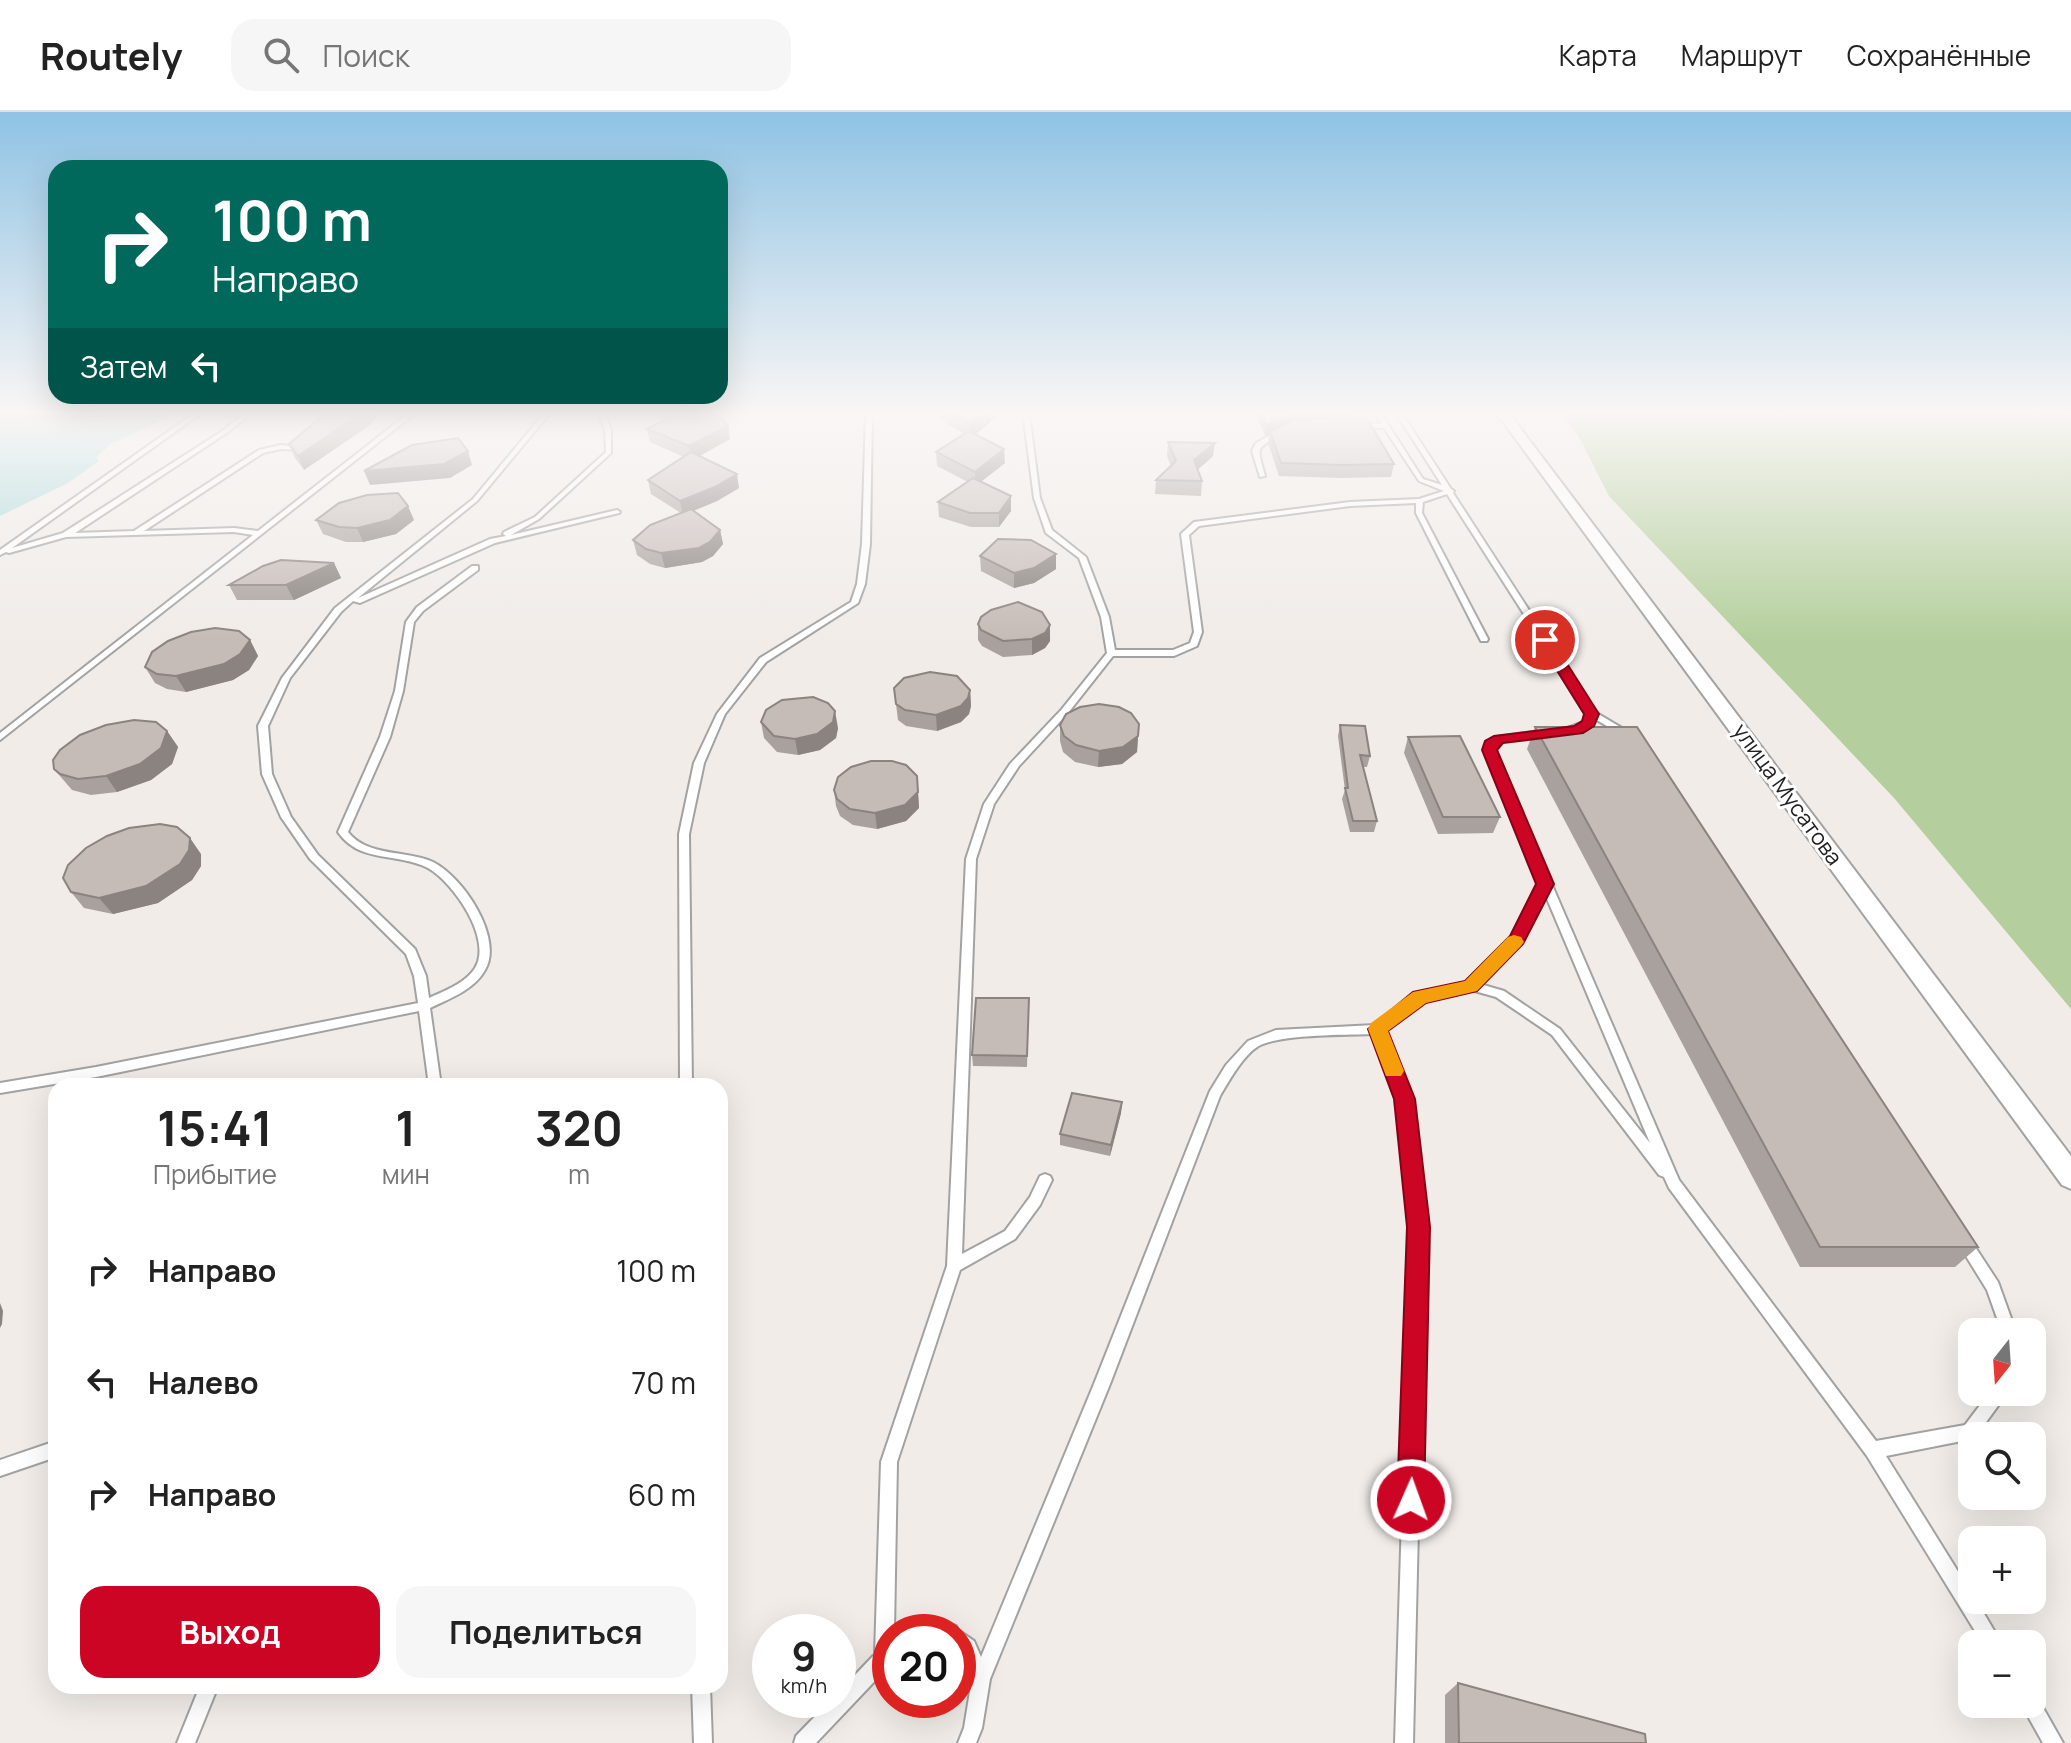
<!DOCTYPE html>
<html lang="ru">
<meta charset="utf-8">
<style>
:root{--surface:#fff;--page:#f6f6f6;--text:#222;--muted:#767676;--line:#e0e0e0;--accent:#cc0524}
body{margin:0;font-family:Manrope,sans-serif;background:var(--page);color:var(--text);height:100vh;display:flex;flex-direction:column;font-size:30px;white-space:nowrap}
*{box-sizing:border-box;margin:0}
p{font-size:26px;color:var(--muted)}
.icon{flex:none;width:44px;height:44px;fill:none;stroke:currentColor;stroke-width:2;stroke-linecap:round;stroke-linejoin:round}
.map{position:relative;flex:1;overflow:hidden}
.sheet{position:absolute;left:48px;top:966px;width:680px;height:616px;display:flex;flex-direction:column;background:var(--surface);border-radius:24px;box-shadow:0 8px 32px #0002}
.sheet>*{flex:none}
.top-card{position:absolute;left:48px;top:48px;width:680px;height:244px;border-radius:24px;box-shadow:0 8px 32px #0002;background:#00695c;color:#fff;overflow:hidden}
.needle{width:52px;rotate:197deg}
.buttons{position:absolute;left:1958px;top:1206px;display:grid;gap:16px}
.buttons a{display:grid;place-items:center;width:88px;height:88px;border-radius:16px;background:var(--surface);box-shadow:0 8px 32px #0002;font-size:40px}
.speed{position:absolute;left:752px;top:1502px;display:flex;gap:16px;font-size:40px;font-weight:700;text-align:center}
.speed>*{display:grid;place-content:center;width:104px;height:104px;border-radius:50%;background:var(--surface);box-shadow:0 8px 32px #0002;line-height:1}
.speed small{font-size:20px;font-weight:400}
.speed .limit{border:12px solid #d22;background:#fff;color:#111}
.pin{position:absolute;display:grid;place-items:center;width:68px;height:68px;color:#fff;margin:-34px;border:4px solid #fff;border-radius:50%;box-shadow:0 2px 8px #0007}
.me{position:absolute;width:88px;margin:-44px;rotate:2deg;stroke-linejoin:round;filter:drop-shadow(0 0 6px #0008)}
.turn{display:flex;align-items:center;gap:28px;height:168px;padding:0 32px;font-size:36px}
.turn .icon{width:104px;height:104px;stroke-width:2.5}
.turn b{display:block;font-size:56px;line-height:68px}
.then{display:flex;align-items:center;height:76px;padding:0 32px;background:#0003;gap:16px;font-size:30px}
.eta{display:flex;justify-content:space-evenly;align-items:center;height:136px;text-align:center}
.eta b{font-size:48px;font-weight:700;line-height:56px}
.action{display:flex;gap:16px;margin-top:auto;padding:16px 32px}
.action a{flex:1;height:92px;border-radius:24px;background:var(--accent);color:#fff;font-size:32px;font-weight:700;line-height:92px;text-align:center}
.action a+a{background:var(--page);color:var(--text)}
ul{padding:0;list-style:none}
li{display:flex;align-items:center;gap:24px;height:112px;padding:0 32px}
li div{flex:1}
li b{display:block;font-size:30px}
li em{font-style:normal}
header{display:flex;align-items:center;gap:48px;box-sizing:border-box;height:112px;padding:0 40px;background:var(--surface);border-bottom:2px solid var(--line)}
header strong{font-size:38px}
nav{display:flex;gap:44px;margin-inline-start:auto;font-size:28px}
.search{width:560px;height:72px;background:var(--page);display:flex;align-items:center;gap:20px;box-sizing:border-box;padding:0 28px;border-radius:24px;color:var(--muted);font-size:30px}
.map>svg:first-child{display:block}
.forest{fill:#b4cf9d}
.water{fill:#a9d9dd}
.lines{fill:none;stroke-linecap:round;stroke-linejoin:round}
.service-casing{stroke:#a2a2a2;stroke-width:4}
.minor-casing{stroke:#a2a2a2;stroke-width:4}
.service{fill:#fff;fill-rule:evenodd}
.minor{fill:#fff;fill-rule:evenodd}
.wall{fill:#a9a19d}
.shaded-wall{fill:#8a8380}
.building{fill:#c5bbb7;stroke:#8a8380;stroke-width:2}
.route{fill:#cc0524;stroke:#850317;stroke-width:2}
.slow{fill:#f59e0b}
.labels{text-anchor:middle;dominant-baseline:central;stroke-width:6;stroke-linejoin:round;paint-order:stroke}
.street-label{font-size:22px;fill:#212121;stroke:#fff}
</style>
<header>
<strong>Routely</strong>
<div class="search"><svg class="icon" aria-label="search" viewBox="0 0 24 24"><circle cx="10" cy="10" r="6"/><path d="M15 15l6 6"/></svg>Поиск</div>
<nav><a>Карта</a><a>Маршрут</a><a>Сохранённые</a></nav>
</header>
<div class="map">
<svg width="2071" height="1631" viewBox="0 0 2071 1631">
<rect width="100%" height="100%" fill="#f1ece8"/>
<path class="forest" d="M1560,300h511v597l-177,-211 -285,-302 -30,-59z"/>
<path class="water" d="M0,300h180l-69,32 -15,13 3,4 -31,22 -68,33z"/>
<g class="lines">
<defs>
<g id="service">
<path d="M196,300h7l-191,136 51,-15 161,-103 22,-18h7l-25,20 -153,101 59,-2 125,-81 22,-5 19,2v2l-2,1 -17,-1 -18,4 -119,78 90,-3 24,3 152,-119h7l-417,328v-7l253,-198 -19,-3 -168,5 -57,16 -3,-1 -6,3v-5z"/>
<path d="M545,300h6l-74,89 -119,97 132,-59 16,-3 -3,-2 1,-2 31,-15 71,-65 -1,-22 -7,-18h6l7,18v23l-72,66 -28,16 106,-25 3,2 -1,1 -124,30 -135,60 -7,-2 -12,11 -51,66 -22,48 4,48 19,43 27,38 97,94 11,27 3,22c15,-7 37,-15 46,-30 18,-29 -22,-86 -47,-100 -31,-16 -68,-4 -90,-36l42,-95 15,-46 11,-69 11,-15 55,-41h6v4l-55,41 -9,11 -11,69 -13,46 -42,95c19,25 59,18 85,30 30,15 71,76 52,108 -11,20 -36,29 -55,38l11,78h-12l-10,-75 -323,66 -96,16v-10l96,-16 322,-64 -4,-27 -8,-22 -96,-95 -29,-42 -19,-43 -4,-48 24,-48 53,-70 138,-109z"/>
<path d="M866,300h6l-2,132 -5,40 -7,19 -92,59 -41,52 -21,49 -15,71 3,252h-12l-1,-252 15,-71 23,-49 43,-56 91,-56 6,-18 5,-40z"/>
<path d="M1023,300h6l11,86 12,32 34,27 23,60 6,33h58l17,-7 4,-11 -13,-98 13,-12 156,-20 69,-3 25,-8 -25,-10 -35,-53 -28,-1 -3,-2 3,-2 26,1 -8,-12h6l43,67 19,6 -47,-73h6l50,77 3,2 -1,2 142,219 37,22 -5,3 -3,-1 -29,-17 -3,6 -21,8h-6v-4l20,-8 3,-7 -141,-220 -24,8 -1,11 66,126 -1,2h-6l-1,-2 -64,-126v-10l-66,3 -151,20 -10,9 13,97 -5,14 -23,10h-61l-45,57 -49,53 -25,38 -18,55 -14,395 43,-23 25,-34 10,-21 5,-2 5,2 2,4 -12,25 -25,34 -55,31 -63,192 -3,170h-4v33l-74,78h-22l2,-7 35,-36h7v-7l37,-39 6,-192 66,-196 19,-407 18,-55 26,-40 52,-55 45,-56 -6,-36 -22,-59 -33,-25 -12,-35z"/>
<path d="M1277,320l5,1c-26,18 -26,10 -17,43l-5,1 -8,-26 4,-8z"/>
<path d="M1547,618l5,3 -2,2 -48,6 -7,4 -1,5 185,430 197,261 89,-16 25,-33h18l-32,44h-4v3l-86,17 86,138v6h4l26,44h-19l-116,-188 -198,-268 -5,-11 -5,-2 -107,-140 -56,-38 -25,-7 -48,11 -38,29 25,69 15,128 -12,516h-18l16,-516 -13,-128 -24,-65c-27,1 -97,0 -117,13 -15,10 -28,34 -37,49l-110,288 -120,295 -8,49 -6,15h-18l6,-15 8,-49 -10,-26 -4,-3v-18h-28l3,-6c8,-4 15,-4 23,0l2,4 16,11 7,16 113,-273 116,-293 16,-26 22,-24 28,-11 99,-5 41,-31 51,-12 46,-44 27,-55 -56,-133 4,-8 9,-5zM1545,782l105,249 -90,-114 -56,-38 -24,-7 41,-41z"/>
<path d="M1963,1122l5,2 30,46 18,50h-14l-15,-42 -31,-50 2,-4z"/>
<path d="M56,1329v16l-56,19v-16z"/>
<path d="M200,1574h18l-23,57h-18z"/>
<path d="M692,1574h18l2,57h-18z"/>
<path d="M2032,1584l5,1 26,46h-20l-22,-39h11z"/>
</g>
<path id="minor" d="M1496,300h12l563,744v33l-9,-4z"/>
</defs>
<use href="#service" class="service-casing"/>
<use href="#minor" class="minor-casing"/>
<use href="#service" class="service"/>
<use href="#minor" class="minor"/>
</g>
<g class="wall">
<path d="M327,300h56l-16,15 -63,43 -9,-12 -6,-14z"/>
<path d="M939,300h58v5l-22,17 30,29 -24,19 30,29 -12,16h-28l-32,-10 -1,-15 30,-20 -31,-16 -1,-14 28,-18 -24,-15z"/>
<path d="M1255,300h104l-1,5 36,47 -3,13 -51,1 -61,-2 -11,-33 1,-9 -4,2z"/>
<path d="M728,314l2,13 -30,17 39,32 -22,13 -24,10 27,19 3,14 -10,12 -11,6 -37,6 -15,-4 -13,-9 -4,-15 48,-27 -30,-19 -3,-14 36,-23 -34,-15 -3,-13z"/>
<path d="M1168,330l45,14 -15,13 4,12 -1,15 -46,-2 1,-14 15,-14 -4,-10z"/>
<path d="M316,408h98l-18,14 -33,8h-17l-23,-8z"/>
<path d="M1056,442v15l-22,14 -20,5 -33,-17 -1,-15z"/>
<path d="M334,451l7,15 -47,22h-57l-8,-15z"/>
<path d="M978,512l72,1v16l-5,7 -13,7 -29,2 -21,-11 -4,-6z"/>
<path d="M250,528l8,16 -9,14 -16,10 -47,12 -19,-3 -12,-6 -10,-16z"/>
<path d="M894,576l76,2 1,16 -2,8 -8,8 -24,9 -31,-5 -8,-6z"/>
<path d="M761,610l77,6 -2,10 -16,12 -22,5 -21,-3 -13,-14z"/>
<path d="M1139,612l-2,28 -15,12 -24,3 -23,-5 -12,-10 -3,-11v-16z"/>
<path d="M1340,613l30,31 -3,11h-4l14,54 -3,11h-24l-8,-33 3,-9 -7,-54z"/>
<path d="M1535,615l443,520 -23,20h-155l-273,-518z"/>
<path d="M167,619l11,16 -6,17 -21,16 -34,12 -26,3 -19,-5 -18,-21z"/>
<path d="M1408,625l92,80 -7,16 -55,1 -34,-81z"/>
<path d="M917,664l2,32 -13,13 -29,8 -24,-4 -13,-9 -4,-10 -2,-16z"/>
<path d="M201,742v12l-9,14 -34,23 -45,11 -29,-6 -13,-16z"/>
<path d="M1029,886l-2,69 -54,-1 -1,-11z"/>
<path d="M1122,990l-1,11 -11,43 -50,-11v-11z"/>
<path d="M1458,1571l188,60h-201v-48z"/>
</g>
<g class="shaded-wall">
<path d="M363,300h20l-16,15 -63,43 -6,-14z"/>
<path d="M986,300h11v5l-26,21 -1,-14z"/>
<path d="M1295,301l-1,11 -24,7 -1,3 -4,2 1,-11z"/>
<path d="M728,314l2,13 -38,21 -3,-14z"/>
<path d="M1215,331l-2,13 -20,18 1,-14z"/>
<path d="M1004,337l1,14 -30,23v-14z"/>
<path d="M468,339l4,14 -22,13 -80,7 -6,-14z"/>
<path d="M737,362l2,14 -22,13 -34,14 -3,-14z"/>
<path d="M1011,384v15l-12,16v-14z"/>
<path d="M408,394l6,14 -18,14 -33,8 -6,-14z"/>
<path d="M720,418l3,14 -10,12 -11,6 -37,6 -4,-15z"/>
<path d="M1056,442v15l-22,14 -20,5v-15z"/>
<path d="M334,451l7,15 -47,22 -8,-15z"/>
<path d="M1050,513v16l-5,7 -13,7v-16z"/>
<path d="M250,528l8,16 -9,14 -16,10 -47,12 -10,-16z"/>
<path d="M970,578l1,16 -2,8 -8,8 -24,9 -1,-16z"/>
<path d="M835,599l3,17 -2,10 -16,12 -22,5 -3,-16z"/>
<path d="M167,619l11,16 -6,17 -21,16 -34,12 -11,-16z"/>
<path d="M1138,624l-1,16 -15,12 -24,3 1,-16z"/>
<path d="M917,664l2,32 -13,13 -29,8 -2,-16z"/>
<path d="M190,726l11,16v12l-9,14 -34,23 -45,11 -14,-16z"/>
<path d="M1122,990l-1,11 -11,43 1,-11z"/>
<path d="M0,1191l3,8 -1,13 -2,4z"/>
</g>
<g class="building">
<path d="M327,300h36l-65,44 -9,-12z"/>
<path d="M694,300h22l12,14 -39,20 -42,-17 20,-10z"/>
<path d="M950,300h36l-16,12z"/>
<path d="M1261,300h51l-17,1 -29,12z"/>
<path d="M1342,305h24l28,47 -52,1 -61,-2 -11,-32 23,-10z"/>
<path d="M969,319l35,18 -29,23 -39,-20z"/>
<path d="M458,326l10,13 -24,13 -80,7 48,-26z"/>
<path d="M1168,330l47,1 -21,17 8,21 -46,-1 20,-19z"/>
<path d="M691,340l46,22 -22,13 -35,14 -32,-21z"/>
<path d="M973,366l38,18 -12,17h-29l-32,-11z"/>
<path d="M398,381l10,13 -18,14 -33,8 -18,-1 -23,-7 23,-17 28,-8z"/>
<path d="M691,397l29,21 -10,12 -11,6 -38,5 -15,-4 -13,-9 17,-15z"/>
<path d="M998,427l33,1 25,14 -22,14 -20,5 -34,-17z"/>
<path d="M281,448l53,3 -48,22h-57l34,-19z"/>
<path d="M1018,490l24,10 8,13 -5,8 -13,6 -29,2 -22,-11 -3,-6 3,-7 10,-7z"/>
<path d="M215,516l24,3 11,9 -10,14 -16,10 -48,12 -19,-2 -12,-7 7,-15 16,-11 23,-9z"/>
<path d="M930,560l27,4 13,14 -2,8 -7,8 -25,9 -31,-5 -9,-6 -2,-16 10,-10z"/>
<path d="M813,585l15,6 7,8 -2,11 -16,12 -22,5 -21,-3 -13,-14 5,-12 16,-10z"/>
<path d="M1099,592l20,3 12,6 8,11 -1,12 -15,11 -24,4 -23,-6 -12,-9 -4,-11 6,-11 14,-7z"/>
<path d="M134,608l22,2 11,9 -6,17 -21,16 -34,12 -28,3 -18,-5 -6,-5 -1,-9 7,-10 20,-15 26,-10z"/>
<path d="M1340,613l25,1 5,30 -10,-1 17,66h-24l-8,-33h3z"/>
<path d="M1535,615h102l341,520h-158z"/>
<path d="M1460,624l40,81h-57l-35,-80z"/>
<path d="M871,649h21l14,4 11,11 1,16 -13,13 -30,8 -25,-4 -13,-10 -3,-9 4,-13 13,-10z"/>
<path d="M160,712l17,3 13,11 -1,12 -9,14 -34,22 -47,12 -28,-6 -8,-14 5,-13 18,-17 21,-12 22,-8z"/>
<path d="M976,886h53l-2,58 -55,-1z"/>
<path d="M1072,981l50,9 -11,43 -51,-11z"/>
<path d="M1458,1571l187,51 1,9h-187z"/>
</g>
<linearGradient id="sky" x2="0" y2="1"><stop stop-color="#8fc3e4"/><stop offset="0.57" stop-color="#f9f6f5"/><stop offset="1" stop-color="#f9f6f5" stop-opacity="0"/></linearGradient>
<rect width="2071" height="528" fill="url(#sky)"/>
<path class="route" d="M1545,524l5,1 49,77 -5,12 -11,7 -80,10 -6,7 57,134 -31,60 -46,47 -51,12 -38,28 27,68 15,128 -6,273 -4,10 -9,4 -10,-4 -4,-10 10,-273 -13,-128 -26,-70 45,-37 52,-11 45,-45 26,-52 -54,-134 3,-9 9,-5 80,-10 8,-5 2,-7 -46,-74z"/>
<path class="slow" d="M1514,823l7,2 3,5 -3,4 -44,45 -51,12 -38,28 16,40 -3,5h-15l-18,-47 3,-6 42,-31 52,-11 43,-44z"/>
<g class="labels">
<g class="street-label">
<text transform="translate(1788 682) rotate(54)">улица Мусатова</text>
</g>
</g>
</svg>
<div class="buttons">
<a><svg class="needle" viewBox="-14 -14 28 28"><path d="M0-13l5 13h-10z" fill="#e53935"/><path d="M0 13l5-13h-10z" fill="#767676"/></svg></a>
<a><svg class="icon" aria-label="search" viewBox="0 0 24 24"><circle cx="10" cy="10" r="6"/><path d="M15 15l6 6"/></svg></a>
<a>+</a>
<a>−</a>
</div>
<div class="speed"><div>9<small>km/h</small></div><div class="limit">20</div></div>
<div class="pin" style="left:1545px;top:528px;background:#d93025"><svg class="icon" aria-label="arrive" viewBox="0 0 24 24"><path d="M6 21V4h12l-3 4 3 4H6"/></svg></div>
<svg class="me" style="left:1411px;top:1388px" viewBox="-20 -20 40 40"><circle r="17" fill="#cc0524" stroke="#fff" stroke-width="3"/><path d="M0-11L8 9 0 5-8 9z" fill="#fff"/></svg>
<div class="top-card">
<div class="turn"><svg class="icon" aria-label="right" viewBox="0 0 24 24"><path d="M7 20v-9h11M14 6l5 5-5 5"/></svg><div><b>100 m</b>Направо</div></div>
<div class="then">Затем<svg class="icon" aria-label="left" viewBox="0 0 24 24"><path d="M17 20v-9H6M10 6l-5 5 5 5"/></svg></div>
</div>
<section class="sheet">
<div class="eta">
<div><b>15:41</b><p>Прибытие</p></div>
<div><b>1</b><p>мин</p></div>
<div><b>320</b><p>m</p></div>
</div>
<ul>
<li><svg class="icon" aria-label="right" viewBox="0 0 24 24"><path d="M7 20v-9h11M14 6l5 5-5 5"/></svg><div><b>Направо</b></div><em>100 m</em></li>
<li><svg class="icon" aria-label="left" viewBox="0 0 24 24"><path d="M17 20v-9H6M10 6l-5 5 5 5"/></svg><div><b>Налево</b></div><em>70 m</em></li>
<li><svg class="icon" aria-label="right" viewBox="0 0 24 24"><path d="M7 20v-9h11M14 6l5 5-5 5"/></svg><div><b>Направо</b></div><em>60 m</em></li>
</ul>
<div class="action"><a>Выход</a><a>Поделиться</a></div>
</section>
</div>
